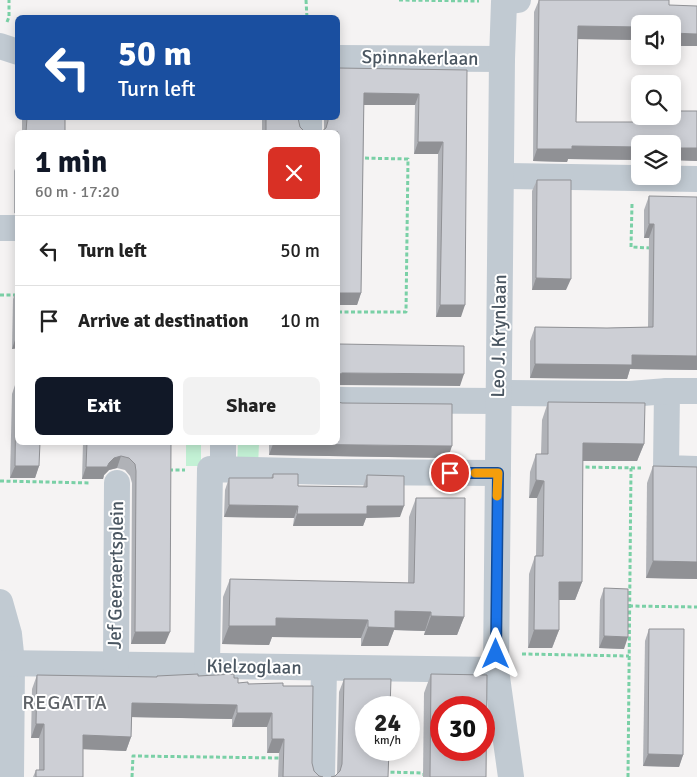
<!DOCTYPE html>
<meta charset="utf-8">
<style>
:root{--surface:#fff;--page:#f2f2f2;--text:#222;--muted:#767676;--line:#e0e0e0;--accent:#111827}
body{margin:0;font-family:Signika,sans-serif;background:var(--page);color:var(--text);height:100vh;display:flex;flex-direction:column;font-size:19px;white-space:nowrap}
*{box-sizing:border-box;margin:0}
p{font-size:16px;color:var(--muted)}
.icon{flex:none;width:28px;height:28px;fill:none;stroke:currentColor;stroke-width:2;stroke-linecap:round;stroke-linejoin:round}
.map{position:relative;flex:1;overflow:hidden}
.drawer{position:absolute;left:15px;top:130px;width:325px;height:315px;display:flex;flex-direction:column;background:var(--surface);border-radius:8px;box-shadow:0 2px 12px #0003}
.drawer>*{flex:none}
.hud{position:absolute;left:15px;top:15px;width:325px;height:105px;border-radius:8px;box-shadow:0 2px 12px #0003;background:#1a4fa0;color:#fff;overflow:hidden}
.controls{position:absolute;left:631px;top:15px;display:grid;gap:10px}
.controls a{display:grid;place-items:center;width:50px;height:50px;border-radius:8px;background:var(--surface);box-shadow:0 2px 12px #0003;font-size:25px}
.speed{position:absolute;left:355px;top:696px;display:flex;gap:10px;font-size:25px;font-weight:700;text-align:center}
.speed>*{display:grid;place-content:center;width:65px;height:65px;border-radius:50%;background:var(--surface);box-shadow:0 2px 12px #0003;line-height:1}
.speed small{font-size:12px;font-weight:400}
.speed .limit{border:8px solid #d22;background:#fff;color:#111}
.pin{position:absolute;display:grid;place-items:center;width:42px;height:42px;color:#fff;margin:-21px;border:2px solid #fff;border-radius:50%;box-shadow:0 1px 5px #0007}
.me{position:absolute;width:55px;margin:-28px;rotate:0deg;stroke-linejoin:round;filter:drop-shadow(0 0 4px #0008)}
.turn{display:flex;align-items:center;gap:18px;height:105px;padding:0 20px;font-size:22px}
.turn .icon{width:65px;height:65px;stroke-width:2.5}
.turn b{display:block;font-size:35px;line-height:42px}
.round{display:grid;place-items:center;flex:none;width:52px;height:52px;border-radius:8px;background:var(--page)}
.headline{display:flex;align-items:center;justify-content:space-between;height:85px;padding:0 20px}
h1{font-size:30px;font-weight:700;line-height:38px;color:var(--accent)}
.action{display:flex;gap:10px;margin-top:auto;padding:10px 20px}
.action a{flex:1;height:58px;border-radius:8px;background:var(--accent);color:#fff;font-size:20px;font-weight:700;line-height:58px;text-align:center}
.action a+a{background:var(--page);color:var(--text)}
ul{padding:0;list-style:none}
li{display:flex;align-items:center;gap:15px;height:70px;padding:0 20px;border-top:1px solid var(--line)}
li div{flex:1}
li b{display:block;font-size:19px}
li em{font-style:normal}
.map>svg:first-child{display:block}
.green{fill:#c3f1d5}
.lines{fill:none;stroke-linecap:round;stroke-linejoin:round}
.path{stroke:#7ad0a6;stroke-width:3;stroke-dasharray:4 2.5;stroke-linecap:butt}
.minor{stroke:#c1cad2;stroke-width:26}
.wall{fill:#b0b2b7}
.shaded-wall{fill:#909195}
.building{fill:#cdcfd5;stroke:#909195;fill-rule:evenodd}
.route-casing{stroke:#114b97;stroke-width:12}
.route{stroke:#1a73e8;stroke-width:9}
.slow{stroke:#f59e0b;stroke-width:9}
.labels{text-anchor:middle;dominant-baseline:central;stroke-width:4;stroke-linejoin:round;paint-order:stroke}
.street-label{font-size:19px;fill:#4a5661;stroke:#fff}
.neighbourhood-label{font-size:20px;letter-spacing:1px;fill:#5f6368;stroke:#fff}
</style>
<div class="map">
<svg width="697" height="777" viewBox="0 0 697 777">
<rect width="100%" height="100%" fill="#f5f3f3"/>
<g class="green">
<rect x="186" y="443" width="15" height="23"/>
<path d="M238,443h21l-1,24h-21z"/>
</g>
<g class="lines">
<g class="path">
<path d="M306,0l1,18"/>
<path d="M399,0l80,1"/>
<path d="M7,22l2,-5v-17"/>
<path d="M632,204l-1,43 20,1"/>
<path d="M0,295h18"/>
<path d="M338,312h68l2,-153 -48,-1"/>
<path d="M579,467l62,1"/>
<path d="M169,470h16"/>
<path d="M0,481l91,2"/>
<path d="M629,606l68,1"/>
<path d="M522,654l107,2"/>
<path d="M384,772l40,1v4"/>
<path d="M132,777l1,-21 148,2"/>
<path d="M628,777l3,-309"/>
</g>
<g class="minor">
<path d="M0,46l18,6"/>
<path d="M338,58l164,1"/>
<path d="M309,132v-14"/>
<path d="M501,176l196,3"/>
<path d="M0,228h18"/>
<path d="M667,391l-1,77 31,1"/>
<path d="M498,393l132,1 37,-3h30"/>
<path d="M338,400l160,1"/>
<path d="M223,469v-27"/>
<path d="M0,602l9,32 3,29 -1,114"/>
<path d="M0,663l496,7"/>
<path d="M116,665l1,-182"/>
<path d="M207,666l3,-197 124,3 164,1"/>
<path d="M322,777l2,-109"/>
<path d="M511,777l-15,-107 6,-611 2,-57 14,-2"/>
</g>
</g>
<g class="wall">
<path d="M539,0l130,5 3,19 -32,16 -63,-1 -1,83h63l3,-6h30l25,-5v50l-25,-1v-16h-32v16l-72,-1 -1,3 -34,-1 1,-149z"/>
<path d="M338,68l129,2 -6,247h-25l2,-163h-24l1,-49h-51l-3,188 -4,12 -33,-175v-12h14z"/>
<path d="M18,71v30h-3v-24z"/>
<rect x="22" y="118" width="43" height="14"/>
<path d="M262,118h36l2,9 5,5h-43z"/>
<path d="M18,162v52l-4,-1v-42z"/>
<path d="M537,180l29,110h-34v-99z"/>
<path d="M649,196l48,174 -67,-1 -3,10 -97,-1v-37l5,-14 72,1 41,-1 1,-89h-5v-28z"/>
<path d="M17,288l1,60 -6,1 1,-50z"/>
<path d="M16,382l23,84 -4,12h-25l2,-84z"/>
<path d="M548,402l96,42 -7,17h-54l-1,121 -7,18h-16v30l-7,18h-24l1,-74 6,-18h1l1,-58h-8l1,-26 6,-18h5l1,-34z"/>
<path d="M83,442h96l-1,3h-7l-6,199h-34l1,-161 -2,-7 -5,-6 -8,-2 -8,2 -5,5 -1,4h-21z"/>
<path d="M269,442h69l110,16 -179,-3z"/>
<path d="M653,466l44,113 -51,-1 1,-95z"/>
<path d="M273,474l25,12 65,1 4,-12 33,42 -34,1 -3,8h-70l1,-8 -70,-1 1,-27 4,-12h42z"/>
<path d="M416,498l48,119 -7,18h-33l1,-4 -31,-1 -6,16h-27v-8l-89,-1 -3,8 -47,-1 1,-47 7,-18 178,4 1,-66z"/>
<path d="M604,588l20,61 -25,-1 1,-48z"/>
<path d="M649,629l34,126 -4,12 -36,-1 2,-125z"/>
<path d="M431,674l55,103h-63l1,-84z"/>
<path d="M37,675l119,2 42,-1 36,2 4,5 45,3 31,85 5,5 4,1h-45l1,-24h-12v-26h-35v-8l-100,-2 -1,20 -5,14 -43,-2v28h-50l3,-7h3v-32h-8l1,-49z"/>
<path d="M344,679l44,98 -53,-1 2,-2 2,-82z"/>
</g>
<g class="shaded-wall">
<path d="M578,26l62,1v13l-67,-1z"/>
<path d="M672,33l25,1v12h-25z"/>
<path d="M364,93l55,1 -4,11h-55z"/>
<path d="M18,94v7h-3z"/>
<path d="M418,142h25l-5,12h-24z"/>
<path d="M572,146l68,1v13l-72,-1 -1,3 -34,-1 4,-12z"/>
<path d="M672,148h25v13l-25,-1z"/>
<path d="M649,224h5l-5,14h-5z"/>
<path d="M536,278l35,1 -5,11h-34z"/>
<path d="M338,293h23l-4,12h-19z"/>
<path d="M440,305h25l-4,12h-25z"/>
<path d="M16,337h2v11l-6,1z"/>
<path d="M632,355l65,1v14l-67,-1 -3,10 -97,-1 5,-14z"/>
<path d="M342,373l122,1 -4,12 -122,-1v-10z"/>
<path d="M168,442h11l-1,3h-11z"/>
<path d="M583,443l61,1 -7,17h-60z"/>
<path d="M273,444l179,2 -4,12 -179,-3z"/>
<path d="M121,456l-4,12 -8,2 -5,5 -1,4h-21l4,-12 23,-4 5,-5z"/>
<path d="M15,466h24l-4,12h-25z"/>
<path d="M536,480l8,1 -7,17h-8z"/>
<path d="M229,505l69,1 -4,12 -70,-1z"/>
<path d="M367,506h37l-4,11 -34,1 -3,8h-70l4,-12z"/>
<path d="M653,561l44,1v17l-51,-1z"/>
<path d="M559,582h23l-7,18h-22z"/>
<path d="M395,611l36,1 -6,19 -31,-1 -6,16h-27l7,-19z"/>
<path d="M431,616l33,1 -7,18h-33z"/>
<path d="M276,618l92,2 -7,18 -89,-1 -3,8 -47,-1 7,-18z"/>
<path d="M534,630h25l-7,18h-24z"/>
<path d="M135,632h35l-5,12h-34z"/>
<path d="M604,636l24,1 -4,12 -25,-1z"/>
<path d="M132,703l105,2 -5,14 -105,-2z"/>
<path d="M237,713h35l-5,14h-35z"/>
<path d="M36,724h8l-5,14h-8z"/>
<path d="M83,735l48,2 -5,14 -48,-2z"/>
<path d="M272,739h12l-5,14h-12z"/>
<path d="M648,754l35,1 -4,12 -36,-1z"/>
</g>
<g class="building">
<path d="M539,0h130v5l28,1v28l-25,-1v-9h-32v3l-62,-1 -2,96h67v-6h29v-5h25v37h-25v-4h-32v3l-68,-1v3h-35z"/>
<path d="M338,68l129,2 -2,235h-25l3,-163h-25l1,-48 -55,-1 -3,200h-23v-161h-17l5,-4 2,-7v-3h10z"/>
<path d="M27,118h38v14h-39z"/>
<path d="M266,118h32l2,9 5,5h-39z"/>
<path d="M537,180h34v99l-35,-1z"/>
<path d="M649,196l48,1v159l-65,-1v10l-97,-1v-37l72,1 46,-1 1,-103h-5z"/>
<path d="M17,288l1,49h-2z"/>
<path d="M338,344l126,2v28l-122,-1 -4,2z"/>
<path d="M16,382h2v60h22l-1,24h-24z"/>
<path d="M338,402l4,1 110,1v42l-179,-2v-2h65z"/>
<path d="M548,402l97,1 -1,41 -61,-1 -1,139h-23v48h-25l1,-74h8l1,-75 -8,-1v-26h12z"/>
<path d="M87,442h84l-1,190h-35l1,-161 -1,-7 -6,-6 -8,-2 -7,2 -5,5 -2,4h-21z"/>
<path d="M653,466l44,1v95l-44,-1z"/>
<path d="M273,474h25v12l69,1v-12l37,1v30h-37v8h-70l1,-8 -69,-1v-27h44z"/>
<path d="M416,498h49l-1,119 -33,-1v-4l-36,-1v17l-27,-1v-7l-92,-2v8h-47l1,-47 184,4z"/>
<path d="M604,588l24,1v48l-24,-1z"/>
<path d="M649,629h35l-1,126 -35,-1z"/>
<path d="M198,674v2l36,-2v4h4v5l10,-1v2l35,-1v3h30l-1,77 2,8 5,5 4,1h-40l1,-38h-12v-26h-35v-8l-105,-2 -1,34 -48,-2v42h-47v-7h8v-46h-8l1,-49 120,2v-1z"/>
<path d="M431,674l56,1 -1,102h-56zM441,708h43v42h-43z"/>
<path d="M344,679h47l-1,29h-24v42h23l-1,27h-57l4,-1 5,-5 2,-7z"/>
</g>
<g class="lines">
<defs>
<path id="route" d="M450,473h48l-2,181"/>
</defs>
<use href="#route" class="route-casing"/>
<use href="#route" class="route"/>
<path class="slow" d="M475,473h23l-1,23"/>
</g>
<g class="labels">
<g class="street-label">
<text transform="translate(420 58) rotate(1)">Spinnakerlaan</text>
<text transform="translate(499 336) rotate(-89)">Leo J. Krynlaan</text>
<text transform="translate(116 575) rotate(-89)">Jef Geeraertsplein</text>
<text transform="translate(254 667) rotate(1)">Kielzoglaan</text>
</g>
<g class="neighbourhood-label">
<text x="65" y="702">REGATTA</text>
</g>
</g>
</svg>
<div class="controls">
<a><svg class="icon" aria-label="sound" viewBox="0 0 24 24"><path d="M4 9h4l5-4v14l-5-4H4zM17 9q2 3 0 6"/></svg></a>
<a><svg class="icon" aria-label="search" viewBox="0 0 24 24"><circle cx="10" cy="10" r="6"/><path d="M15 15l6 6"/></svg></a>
<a><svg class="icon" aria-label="layers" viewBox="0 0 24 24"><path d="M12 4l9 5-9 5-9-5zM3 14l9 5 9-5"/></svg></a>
</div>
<div class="speed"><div>24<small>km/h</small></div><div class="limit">30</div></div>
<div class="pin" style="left:450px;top:473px;background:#d93025"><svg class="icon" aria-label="arrive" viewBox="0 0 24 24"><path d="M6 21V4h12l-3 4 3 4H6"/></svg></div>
<svg class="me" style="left:496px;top:654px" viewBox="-20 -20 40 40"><path d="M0-17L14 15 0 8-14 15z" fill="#1a73e8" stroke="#fff" stroke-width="4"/></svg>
<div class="hud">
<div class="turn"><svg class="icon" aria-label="left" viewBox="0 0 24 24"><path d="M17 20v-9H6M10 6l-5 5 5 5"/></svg><div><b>50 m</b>Turn left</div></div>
</div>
<section class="drawer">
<div class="headline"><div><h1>1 min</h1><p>60 m · 17:20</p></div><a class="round" style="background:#d93025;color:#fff"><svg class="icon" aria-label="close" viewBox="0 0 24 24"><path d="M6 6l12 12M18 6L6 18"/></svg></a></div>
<ul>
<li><svg class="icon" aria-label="left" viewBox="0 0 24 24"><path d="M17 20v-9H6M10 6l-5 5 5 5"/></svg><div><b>Turn left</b></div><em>50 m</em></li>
<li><svg class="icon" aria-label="arrive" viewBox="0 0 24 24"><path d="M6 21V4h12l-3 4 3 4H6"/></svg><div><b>Arrive at destination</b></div><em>10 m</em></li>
</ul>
<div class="action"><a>Exit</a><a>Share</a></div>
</section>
</div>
